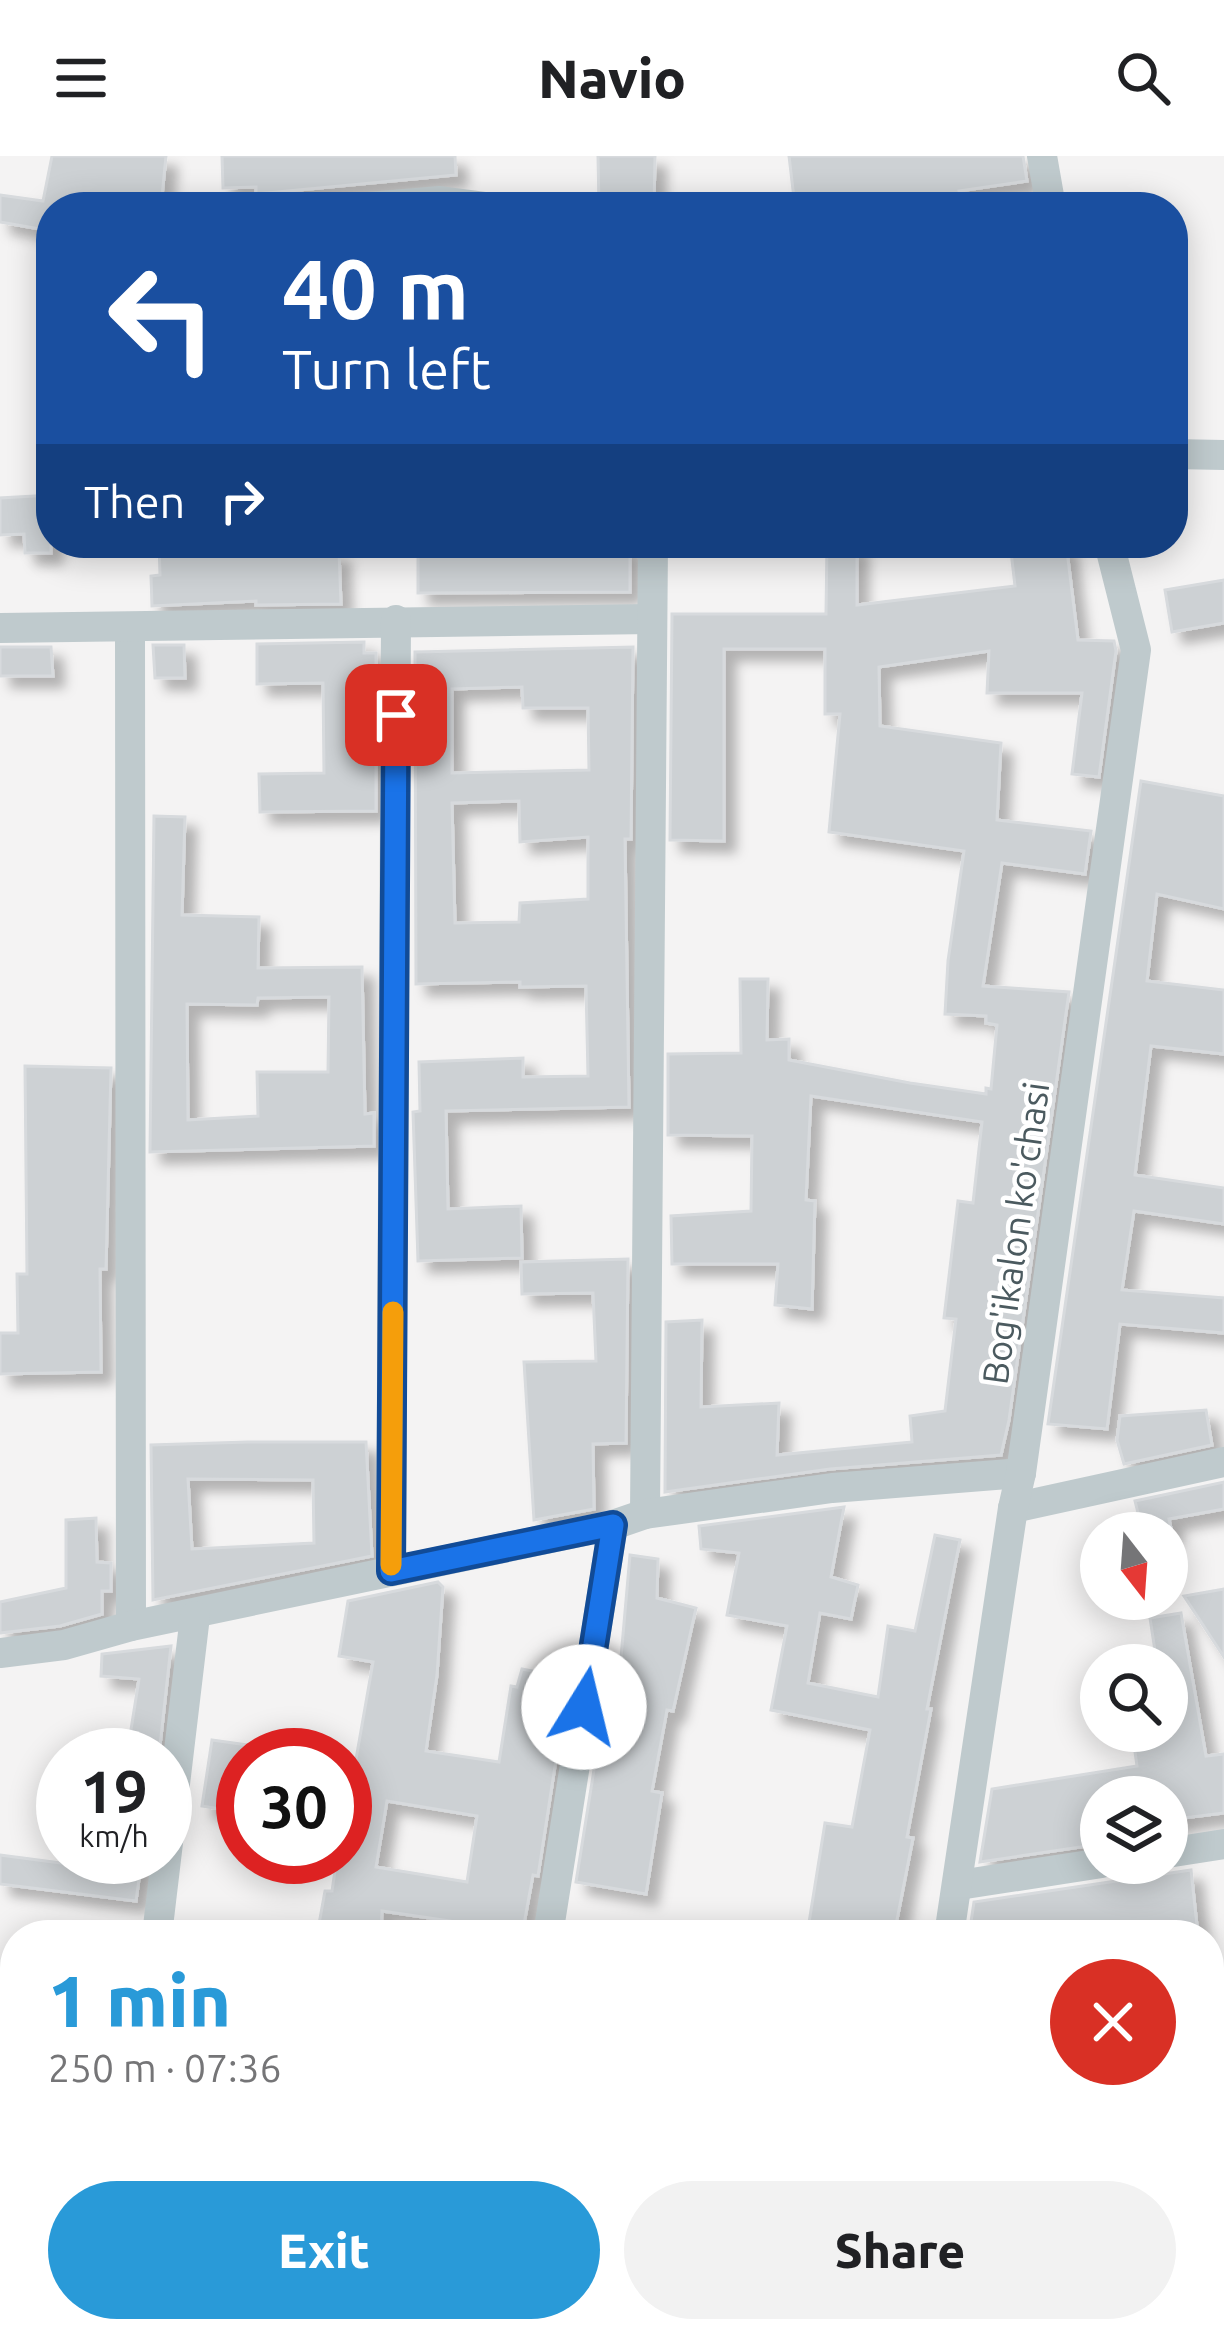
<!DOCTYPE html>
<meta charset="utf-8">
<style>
:root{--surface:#fff;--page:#f2f2f2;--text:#202124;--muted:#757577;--accent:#299ad8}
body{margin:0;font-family:Ubuntu,sans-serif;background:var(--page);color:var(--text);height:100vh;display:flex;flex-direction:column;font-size:45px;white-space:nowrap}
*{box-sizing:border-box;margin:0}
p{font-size:39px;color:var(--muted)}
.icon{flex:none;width:66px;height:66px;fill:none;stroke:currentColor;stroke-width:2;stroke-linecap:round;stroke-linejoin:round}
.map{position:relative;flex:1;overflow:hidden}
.panel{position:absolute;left:0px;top:1764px;width:1224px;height:423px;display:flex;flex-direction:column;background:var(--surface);border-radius:48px 48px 0 0;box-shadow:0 6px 30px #0003}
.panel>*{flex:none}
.top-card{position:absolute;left:36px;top:36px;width:1152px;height:366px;border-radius:48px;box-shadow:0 6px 30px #0003;background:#1a4fa0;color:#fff;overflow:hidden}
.needle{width:78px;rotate:163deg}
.controls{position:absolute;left:1080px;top:1356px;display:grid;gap:24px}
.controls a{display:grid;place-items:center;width:108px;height:108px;border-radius:50%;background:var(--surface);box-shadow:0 6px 30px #0003;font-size:60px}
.speed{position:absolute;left:36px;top:1572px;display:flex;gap:24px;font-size:60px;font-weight:700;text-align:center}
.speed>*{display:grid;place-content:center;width:156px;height:156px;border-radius:50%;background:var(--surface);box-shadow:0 6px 30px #0003;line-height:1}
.speed small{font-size:30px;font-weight:400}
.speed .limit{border:18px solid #d22;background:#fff;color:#111}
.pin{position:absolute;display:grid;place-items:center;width:102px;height:102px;color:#fff;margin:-51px;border-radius:24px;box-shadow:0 6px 18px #0006}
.me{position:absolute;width:132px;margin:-66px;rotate:9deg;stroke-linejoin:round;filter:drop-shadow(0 0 9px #0008)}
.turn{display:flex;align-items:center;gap:42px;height:252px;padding:0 48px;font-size:54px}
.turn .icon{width:156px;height:156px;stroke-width:2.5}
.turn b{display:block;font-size:84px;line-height:102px}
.then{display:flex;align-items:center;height:114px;padding:0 48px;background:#0003;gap:24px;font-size:45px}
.round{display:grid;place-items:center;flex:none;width:126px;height:126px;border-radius:63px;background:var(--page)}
.summary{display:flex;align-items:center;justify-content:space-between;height:204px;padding:0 48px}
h1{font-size:72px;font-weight:800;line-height:90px;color:var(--accent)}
.cta{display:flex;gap:24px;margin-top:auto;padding:24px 48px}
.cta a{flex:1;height:138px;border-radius:72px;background:var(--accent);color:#fff;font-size:48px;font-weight:800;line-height:138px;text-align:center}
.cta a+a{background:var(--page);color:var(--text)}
header{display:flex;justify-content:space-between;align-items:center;height:156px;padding:0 48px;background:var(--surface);font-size:54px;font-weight:800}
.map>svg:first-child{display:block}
.building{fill:#cdd1d4;stroke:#d7dadd;stroke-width:3;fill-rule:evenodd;filter:url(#shadow)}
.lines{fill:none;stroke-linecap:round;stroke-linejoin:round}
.minor{stroke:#bfcacd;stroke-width:30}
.route-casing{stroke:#114b97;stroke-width:30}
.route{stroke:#1a73e8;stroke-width:21}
.slow{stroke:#f59e0b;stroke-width:21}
.labels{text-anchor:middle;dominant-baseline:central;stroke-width:9;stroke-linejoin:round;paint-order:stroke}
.street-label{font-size:36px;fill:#4b5a5f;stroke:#fff}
</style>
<header><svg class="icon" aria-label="menu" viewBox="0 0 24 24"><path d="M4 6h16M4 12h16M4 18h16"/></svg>Navio<svg class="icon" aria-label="search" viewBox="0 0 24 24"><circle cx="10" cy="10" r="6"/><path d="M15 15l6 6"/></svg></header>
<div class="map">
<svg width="1224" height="2186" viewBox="0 0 1224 2186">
<defs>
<filter id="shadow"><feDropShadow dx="11" dy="11" stdDeviation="6" flood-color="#0004"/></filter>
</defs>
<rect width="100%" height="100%" fill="#f4f3f3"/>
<g class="building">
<path d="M52,0h114l-5,51h-110v24l-51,-9v-27l43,6z"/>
<path d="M222,0h233l1,19 -200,19v-7l-33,1z"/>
<path d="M598,0h57l-1,51h-55z"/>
<path d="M789,0h234l4,25 -68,10 2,8 -75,8h-91z"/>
<path d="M51,339v58h-26l-1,-19 -24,1v-37z"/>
<path d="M159,387h158v9l22,-1 2,53 -85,1v-4l-104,5 -1,-30 9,-1z"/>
<path d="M418,387h212v49l-212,1z"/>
<path d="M827,387h30v62l158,-19 -5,-43h56l12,97 36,1 2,10 -17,126 -27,-3 10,-81h-95l2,-42 -110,16 1,59 121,17 -4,77 94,11 -6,43 -83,-11 -19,123 86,6 -60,428 -8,35 -171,14 -165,23 1,-170 36,-2 -1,87 78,-4 -2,52 135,-13 -2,-26 35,-5 11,-92 -12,-1 14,-117 15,2 9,-81 -171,-26 -5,104 9,1 -3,108 -37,-4 3,-41h-106l-1,-48 80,-5 1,-75 -84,-1v-81l73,-1 -1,-74h28l-1,61 22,-1v21l121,23 76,11v-6l5,1 6,-64 -11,-2v-7l-41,-2 3,-53 16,-110 -135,-19 11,-118h-15v-65h-101v192l-54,-1 2,-226h154z"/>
<path d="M1224,424v43l-52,9 -7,-42z"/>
<path d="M364,486v11h12v158l-116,1 -1,-38 65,-1 -1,-90 -66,1v-40z"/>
<path d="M153,489h31l1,33h-30z"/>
<path d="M0,491h51l2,29h-53z"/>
<path d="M633,491l-2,192h-6l4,268 -183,4 2,98 73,-3 1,52 -104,3 -5,-149 7,-1 -1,-49 104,-4v19l65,-1 -2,-90 -66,1v-5l-104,2 -1,-332zM522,531l1,21h65l1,62 -137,3v-84zM519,645l1,41 68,-5v62l-68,4 -1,19 -64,1 -3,-120z"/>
<path d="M1141,625l83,15v113l-67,-15 -10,87 77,9v64l-73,-8 -16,129 89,13v36l-90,-13 -12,79 102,8v35l-104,-9 -13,105 -59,-5z"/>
<path d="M154,660l31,1 -3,98 77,2 -1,51 104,-1 3,147 9,-1v33l-224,6zM329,841l-1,75h-71l1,44 -70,4 -1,-116 70,1 1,-7z"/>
<path d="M25,910l86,2 -5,201h-6l1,103 -101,2v-41h18l-1,-59h10z"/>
<path d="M628,1103l-2,184 -33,1 1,65 -60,11 -10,-158 72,-1 -3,-68 -71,1 -1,-32z"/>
<path d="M1206,1254l6,35 -88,19 -7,-24 3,-24z"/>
<path d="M248,1286h118l6,114 -219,44 -2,-155zM188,1323l125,1 1,63 -122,6z"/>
<path d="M1224,1326v27l-55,10 3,14h-29l-8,-32z"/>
<path d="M844,1351l-13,70 27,8 -7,34 -31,-6 -12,70 70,14 10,-71 27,5 20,-96 25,5 -33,169h4l-24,128 6,1 -19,97h-87l18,-112 27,4 18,-97 -99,-20 16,-84 -60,-11 12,-62 -38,-4 -2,-23z"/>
<path d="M96,1362l1,44 14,1v28h-9v23l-42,12 -60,7v-31l66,-14v-68z"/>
<path d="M630,1399l28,4 -1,39 39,10 -23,103 -6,-1 -15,81 10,2 -16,101 -70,-12 29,-181 8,1 7,-33z"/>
<path d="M438,1426l5,5 -6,88 -11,76 73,11 12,-76 6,1 5,-18 36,7 -3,18 11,1 -28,181 -5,-1 -11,60h-74l2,-14 -68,-10 -1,24h-64l8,-44h7l5,-34h8v-57l5,-36 5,1 18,-103 -34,-6 9,-55zM387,1645l90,15 -10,66 -91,-15z"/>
<path d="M1224,1433v68l-40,-61z"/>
<path d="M1181,1457l25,143 18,-2v59l-57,7v-23h-66v47l-121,18 12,-73 145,-23 -5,-35h35v-68l-10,1 -7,-46z"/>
<path d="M171,1490l-12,109h-32l12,-76 -38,-3 1,-22z"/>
<path d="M212,1584l36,5 -2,10h-3l-5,57 -36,-6z"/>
<path d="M0,1699l84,11 1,-9h57l-6,44 -136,-17z"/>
<path d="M1191,1714l7,65h-229l5,-33z"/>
</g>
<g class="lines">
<g class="minor">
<path d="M1042,0l9,51"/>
<path d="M370,51l70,-6 46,6"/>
<path d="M1173,298l51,1"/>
<path d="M130,471l1,999"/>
<path d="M0,472l652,-9"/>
<path d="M1013,1352l211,-46"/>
<path d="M645,1358l8,-971"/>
<path d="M391,1415l5,-951"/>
<path d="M0,1497l64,-8 67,-19 482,-101 32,-11 187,-26 189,-15"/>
<path d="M1167,1697l57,-9"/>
<path d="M959,1729l143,-22"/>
<path d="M157,1779l38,-319"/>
<path d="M548,1779l65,-410"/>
<path d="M949,1779l64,-427 8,-35 115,-823 -27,-107"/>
<path d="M1209,2056l15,-1"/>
<path d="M110,2186l2,-14"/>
<path d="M483,2186l3,-14"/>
<path d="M861,2186l4,-14"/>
</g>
</g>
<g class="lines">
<defs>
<path id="route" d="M396,559l-5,856 222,-46 -29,182"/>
</defs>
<use href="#route" class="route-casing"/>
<use href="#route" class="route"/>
<path class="slow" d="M391,1409l2,-253"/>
</g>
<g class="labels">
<g class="street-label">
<text transform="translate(1015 1077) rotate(-82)">Bog'ikalon ko'chasi</text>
</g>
</g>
</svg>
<div class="controls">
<a><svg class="needle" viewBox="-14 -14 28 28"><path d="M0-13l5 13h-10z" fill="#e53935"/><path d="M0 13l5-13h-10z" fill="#757577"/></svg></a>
<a><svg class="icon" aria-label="search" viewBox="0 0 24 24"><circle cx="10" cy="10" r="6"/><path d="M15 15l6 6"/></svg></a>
<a><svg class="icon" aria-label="layers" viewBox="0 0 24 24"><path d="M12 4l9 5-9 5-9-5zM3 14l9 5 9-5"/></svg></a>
</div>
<div class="speed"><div>19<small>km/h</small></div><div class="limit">30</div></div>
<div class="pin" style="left:396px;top:559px;background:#d93025"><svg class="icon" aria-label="arrive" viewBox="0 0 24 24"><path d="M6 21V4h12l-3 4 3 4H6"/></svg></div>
<svg class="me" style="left:584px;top:1551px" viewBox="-20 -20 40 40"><circle r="19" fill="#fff"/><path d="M0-13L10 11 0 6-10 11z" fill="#1a73e8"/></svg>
<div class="top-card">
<div class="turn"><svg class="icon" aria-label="left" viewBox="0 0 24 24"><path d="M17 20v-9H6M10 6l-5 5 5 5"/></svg><div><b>40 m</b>Turn left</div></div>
<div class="then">Then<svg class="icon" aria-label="right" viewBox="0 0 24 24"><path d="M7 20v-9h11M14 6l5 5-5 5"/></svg></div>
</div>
<section class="panel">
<div class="summary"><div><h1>1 min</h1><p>250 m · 07:36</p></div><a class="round" style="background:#d93025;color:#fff"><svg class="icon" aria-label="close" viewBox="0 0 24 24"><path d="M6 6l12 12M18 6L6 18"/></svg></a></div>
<div class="cta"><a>Exit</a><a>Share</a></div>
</section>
</div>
